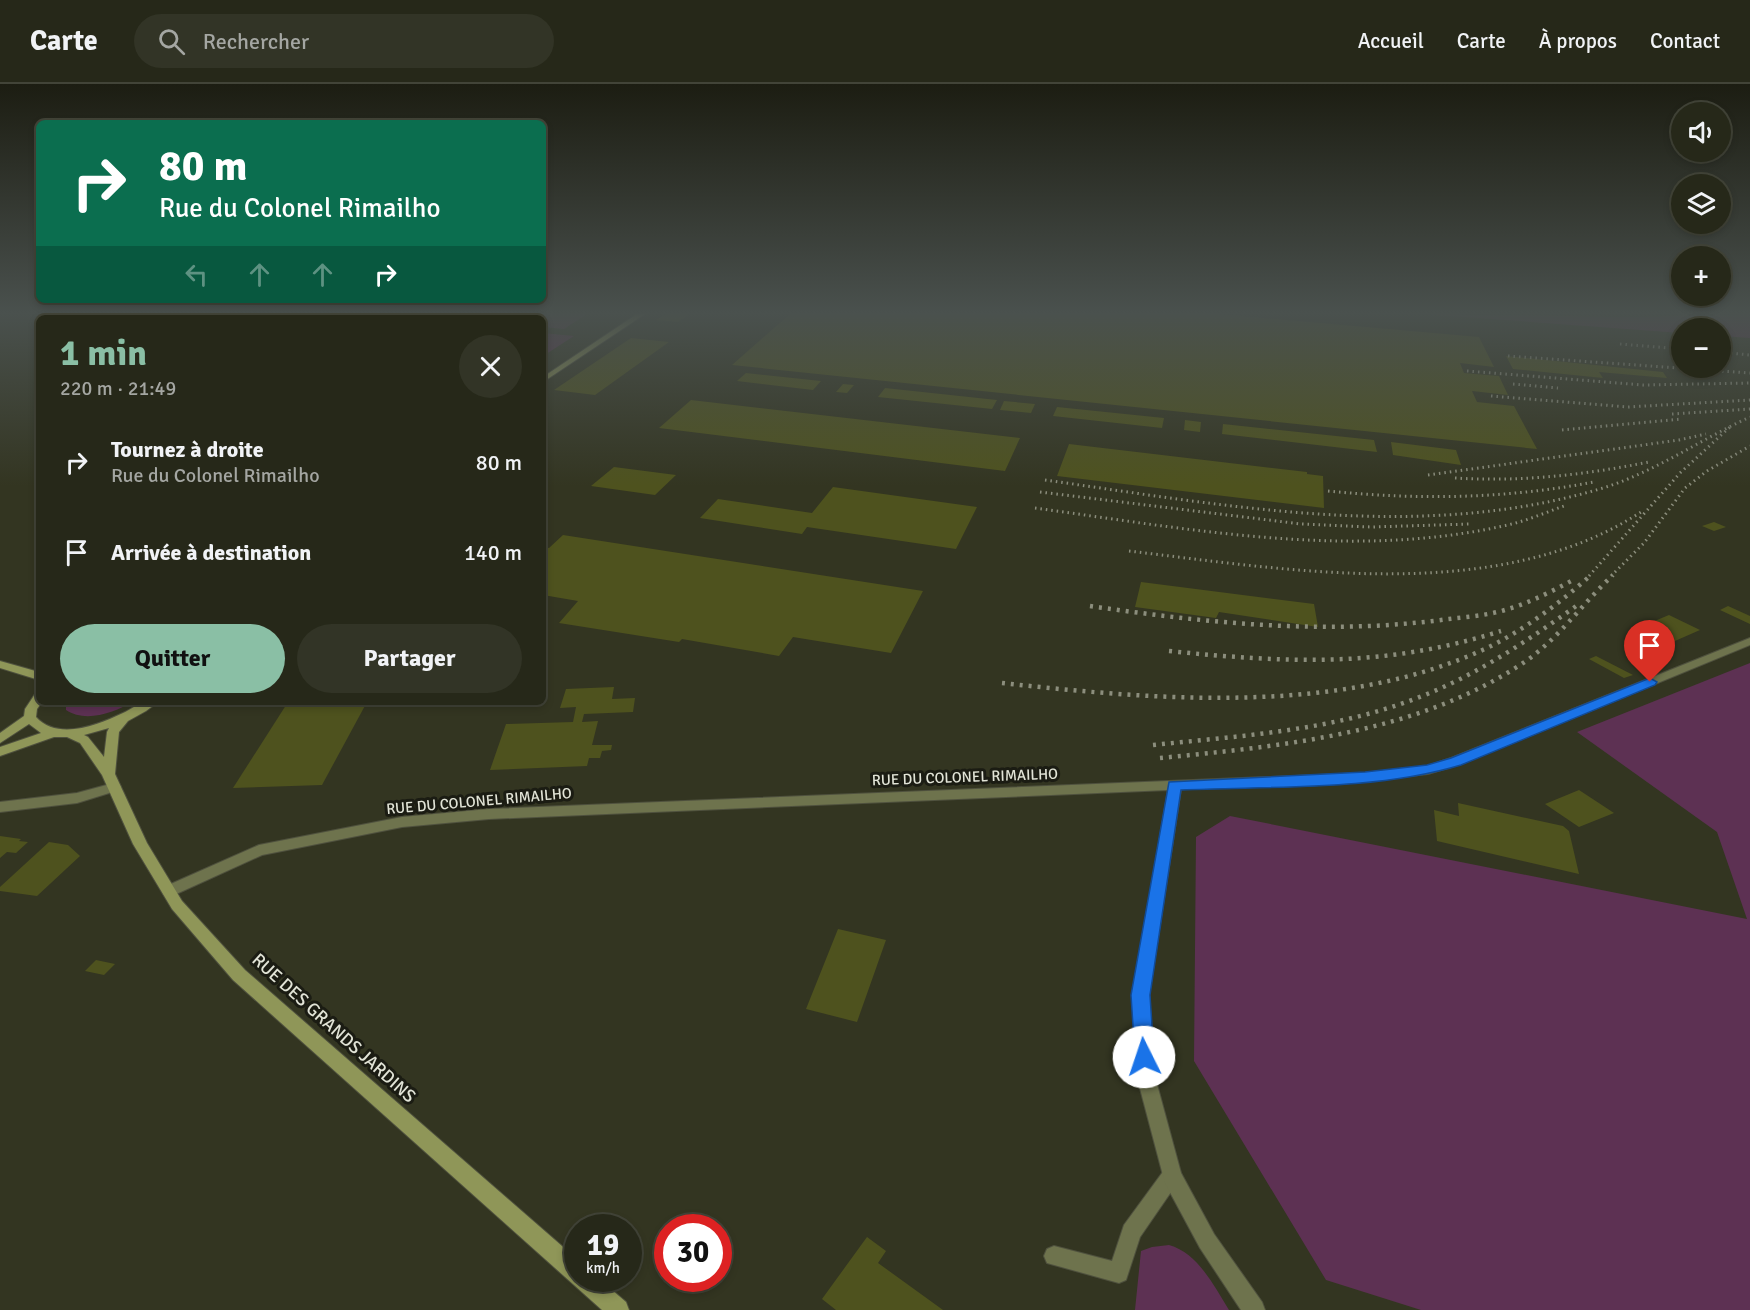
<!DOCTYPE html>
<html lang="fr">
<meta charset="utf-8">
<style>
:root{--surface:#262819;--page:#323426;--text:#f1f3f6;--muted:#a4a6a2;--line:#424438;--accent:#8abfa5}
body{margin:0;font-family:Signika,sans-serif;background:var(--page);color:var(--text);height:100vh;display:flex;flex-direction:column;font-size:22px;white-space:nowrap}
*{box-sizing:border-box;margin:0}
p{font-size:20px;color:var(--muted)}
.icon{flex:none;width:33px;height:33px;fill:none;stroke:currentColor;stroke-width:2;stroke-linecap:round;stroke-linejoin:round}
.map{position:relative;flex:1;overflow:hidden}
.side{position:absolute;left:36px;top:231px;width:510px;height:390px;display:flex;flex-direction:column;background:var(--surface);border-radius:9px;box-shadow:0 3px 9px #0003,0 0 0 2px var(--line)}
.side>*{flex:none}
.top-card{position:absolute;left:36px;top:36px;width:510px;height:183px;border-radius:9px;box-shadow:0 3px 9px #0003,0 0 0 2px var(--line);background:#0b6e4f;color:#fff;overflow:hidden}
.tools{position:absolute;left:1671px;top:18px;display:grid;gap:12px}
.tools a{display:grid;place-items:center;width:60px;height:60px;border-radius:50%;background:var(--surface);box-shadow:0 3px 9px #0003,0 0 0 2px var(--line);font-size:30px}
.speed{position:absolute;left:564px;top:1130px;display:flex;gap:12px;font-size:30px;font-weight:700;text-align:center}
.speed>*{display:grid;place-content:center;width:78px;height:78px;border-radius:50%;background:var(--surface);box-shadow:0 3px 9px #0003,0 0 0 2px var(--line);line-height:1}
.speed small{font-size:15px;font-weight:400}
.speed .limit{border:9px solid #d22;background:#fff;color:#111}
.pin{position:absolute;display:grid;place-items:center;width:51px;height:51px;color:#fff;margin:-62px -26px;border-radius:50% 50% 50% 0;rotate:-45deg;box-shadow:0 0 6px #0007}
.pin .icon{rotate:45deg}
.me{position:absolute;width:66px;margin:-33px;rotate:356deg;stroke-linejoin:round;filter:drop-shadow(0 0 4px #0008)}
.turn{display:flex;align-items:center;gap:21px;height:126px;padding:0 24px;font-size:27px}
.turn .icon{width:78px;height:78px;stroke-width:2.5}
.turn b{display:block;font-size:42px;line-height:51px}
.lanes{display:flex;align-items:center;height:57px;padding:0 24px;background:#0003;justify-content:center;gap:30px;direction:ltr}
.lanes .off{opacity:.35}
.round{display:grid;place-items:center;flex:none;width:63px;height:63px;border-radius:32px;background:var(--page)}
.head{display:flex;align-items:center;justify-content:space-between;height:102px;padding:0 24px}
h1{font-size:36px;font-weight:700;line-height:45px;color:var(--accent)}
.button{display:flex;gap:12px;margin-top:auto;padding:12px 24px}
.button a{flex:1;height:69px;border-radius:36px;background:var(--accent);color:#111;font-size:24px;font-weight:700;line-height:69px;text-align:center}
.button a+a{background:var(--page);color:var(--text)}
ul{padding:0;list-style:none}
li{display:flex;align-items:center;gap:18px;height:90px;padding:0 24px}
li div{flex:1}
li b{display:block;font-size:22px}
li em{font-style:normal}
header{display:flex;align-items:center;gap:36px;box-sizing:border-box;height:84px;padding:0 30px;background:var(--surface);border-bottom:2px solid var(--line)}
header strong{font-size:28px}
nav{display:flex;gap:33px;margin-inline-start:auto;font-size:21px}
.search{width:420px;height:54px;background:var(--page);display:flex;align-items:center;gap:15px;box-sizing:border-box;padding:0 21px;border-radius:33px;color:var(--muted);font-size:22px}
.map>svg:first-child{display:block}
.green{fill:#5d3153}
.building{fill:#4e521e}
.lines{fill:none;stroke-linecap:round;stroke-linejoin:round}
.lane-casing{stroke:#4f513e;stroke-width:2}
.street-casing{stroke:#4f513e;stroke-width:2}
.secondary-casing{stroke:#4f513e;stroke-width:2}
.lane{fill:#6e734d;fill-rule:evenodd}
.street{fill:#6e734d;fill-rule:evenodd}
.secondary{fill:#8f9658;fill-rule:evenodd}
.rail-far1{stroke:#8c8e7d;stroke-width:3;stroke-dasharray:1.5 4;stroke-linecap:butt}
.rail{stroke:#8c8e7d;stroke-width:4.5;stroke-dasharray:3 6;stroke-linecap:butt}
.route{fill:#1a73e8;stroke:#114b97;stroke-width:1.5}
.labels{text-anchor:middle;dominant-baseline:central;stroke-width:6;stroke-linejoin:round;paint-order:stroke}
.street-label{font-size:15px;fill:#e2e4d7;stroke:#1b1c13}
.near-street-label{font-size:18px;fill:#e2e4d7;stroke:#1b1c13}
</style>
<header>
<strong>Carte</strong>
<div class="search"><svg class="icon" aria-label="search" viewBox="0 0 24 24"><circle cx="10" cy="10" r="6"/><path d="M15 15l6 6"/></svg>Rechercher</div>
<nav><a>Accueil</a><a>Carte</a><a>À propos</a><a>Contact</a></nav>
</header>
<div class="map">
<svg width="1750" height="1226" viewBox="0 0 1750 1226">
<rect width="100%" height="100%" fill="#333521"/>
<g class="green">
<path d="M448,230h139l-23,15 -21,-2v-9l-99,-1z"/>
<path d="M1424,230l208,3 118,-3v24l-29,-2 -1,-8h-38l-1,5z"/>
<path d="M543,249l31,3 -31,20z"/>
<path d="M1750,579v647h-329l-95,-30 -132,-219 2,-224 34,-21 517,103 -30,-87 -140,-100z"/>
<path d="M66,618h66c-18,11 -47,21 -66,8z"/>
<path d="M1169,1161c29,8 45,41 60,65h-94l6,-59 11,-4z"/>
</g>
<g class="building">
<path d="M665,230h24l-11,8 -22,-2z"/>
<path d="M790,230h429l260,23 15,30 -34,-4 4,10 35,3 9,19 -36,-4 5,11 37,4 23,43 -805,-84z"/>
<path d="M631,254l38,4 -74,53 -41,-5z"/>
<path d="M1506,272l157,16 4,6 -68,-6 4,6 -90,-9z"/>
<path d="M746,289l75,8 -8,9 -76,-9z"/>
<path d="M843,300l11,1 -7,8 -11,-1z"/>
<path d="M885,304l112,12 -5,9 -114,-12z"/>
<path d="M691,316l329,38 -15,33 -346,-43z"/>
<path d="M1004,317l31,3 -4,9 -31,-3z"/>
<path d="M1057,323l107,11 -2,10 -109,-12z"/>
<path d="M1185,336l16,2 -1,10 -16,-2z"/>
<path d="M1223,340l151,16 3,12 -155,-18z"/>
<path d="M1391,358l65,8 5,15 -68,-10z"/>
<path d="M1069,360l238,28v2l16,2 1,32 -267,-32z"/>
<path d="M614,383l62,8 -21,20 -64,-9z"/>
<path d="M833,403l144,20 -21,42 -149,-22 -5,7 -102,-16 18,-19 94,14z"/>
<path d="M1714,438l12,5 -12,4 -12,-5z"/>
<path d="M563,451l360,56 -32,62 -98,-16 -14,19 -97,-17 -3,3 -120,-19 19,-22 -35,-6v-48l6,1z"/>
<path d="M1141,498l173,22 4,23 -99,-15 -3,6 -81,-11z"/>
<path d="M1728,522l22,10v8l-30,-14z"/>
<path d="M1669,531l31,15 -41,18 -31,-16z"/>
<path d="M1596,572l37,19 -9,3 -35,-19z"/>
<path d="M614,603l-2,12 23,-1 -2,14 -49,2 -2,8 16,-1 -6,24h20l-1,5 -9,1 -2,7h-11l-2,8 -97,4 16,-46 67,-2 3,-15 -16,1 6,-19z"/>
<path d="M288,618h79l-45,83 -89,3z"/>
<path d="M1579,706l35,23 -35,14 -34,-23z"/>
<path d="M1458,719l105,23 6,5 10,43 -142,-33 -3,-31 25,6z"/>
<path d="M0,752l21,3 -2,2 9,1 -12,11 -9,-1 -7,6z"/>
<path d="M49,758l19,3 12,11 -43,40 -37,-5v-4z"/>
<path d="M838,845l48,11 -29,82 -51,-13z"/>
<path d="M96,876l19,4 -11,11 -19,-4z"/>
<path d="M867,1153l19,14 -8,12 65,47h-107l-14,-11z"/>
</g>
<g class="lines">
<defs>
<g id="lane">
<path d="M114,699l5,1 2,3 -2,3 -42,13 -77,9v-10l77,-9z"/>
<path d="M1172,1083l7,2 3,7 -42,61 -14,43 -7,3 -72,-20 -3,-7 3,-7 7,-3 58,15 12,-36 41,-56z"/>
</g>
<path id="street" d="M1750,554v7l-289,119 -33,10 -63,7 -184,8 -32,206 6,82 26,96 33,61 48,68 3,8h-24l-41,-62 -35,-65 -28,-106 -4,-82 35,-205 -679,29 -87,8 -140,28 -88,40 -5,2 -5,-2 -2,-4 2,-4 95,-42 143,-28 87,-8 876,-36 62,-7 24,-8z"/>
<g id="secondary">
<path d="M637,230h8l-102,68v-5z"/>
<path d="M0,577l39,11v8l-39,-12z"/>
<path d="M39,609v9h3l-5,7 -1,8c22,24 62,8 87,-4 7,-3 14,-9 21,-11 4,-1 10,0 14,0l-12,9 -18,10 -9,11 -4,42 32,69 35,58 63,69 333,290v18h20l28,24 3,8h-27l-369,-330 -61,-71 -39,-65 -31,-69 -22,-32 -13,-6h-13l-54,19v-9l41,-14 -12,-9 -29,19v-10l24,-17 1,-7 10,-15zM109,644l-2,4 -3,25 -16,-20 -4,-2z"/>
</g>
</defs>
<use href="#lane" class="lane-casing"/>
<use href="#street" class="street-casing"/>
<use href="#secondary" class="secondary-casing"/>
<use href="#lane" class="lane"/>
<use href="#street" class="street"/>
<use href="#secondary" class="secondary"/>
<g class="rail-far1">
<path d="M1620,260l62,5"/>
<path d="M1720,268l30,3"/>
<path d="M1508,272l242,17"/>
<path d="M1467,287l176,14 107,-2"/>
<path d="M1513,300l45,4"/>
<path d="M1491,312l137,11 122,-7"/>
<path d="M1672,330l78,-5"/>
<path d="M1562,346l120,-11"/>
<path d="M1428,391l251,-35 27,-6"/>
<path d="M1455,394c66,4 129,-3 194,-16"/>
<path d="M1045,396c184,26 376,63 558,8 52,-16 98,-49 147,-71"/>
<path d="M1328,407c90,9 177,8 266,-9"/>
<path d="M1040,408l261,32 70,3 99,-3"/>
<path d="M1035,424c154,21 314,52 468,18 21,-4 41,-13 61,-20"/>
<path d="M1129,467c160,19 368,55 512,-39"/>
<path d="M1589,492l91,-103 50,-46"/>
<path d="M1611,492l33,-33 41,-55 22,-17 43,-25"/>
</g>
<g class="rail">
<path d="M1090,522c117,17 233,29 351,14 22,-3 46,-4 67,-11 24,-7 46,-19 67,-30"/>
<path d="M1169,567c120,12 215,17 332,-20"/>
<path d="M1002,599c155,17 339,33 485,-35 37,-18 73,-45 104,-73"/>
<path d="M1153,661c86,-9 174,-14 256,-44 62,-22 117,-59 170,-97"/>
<path d="M1160,674c124,-12 260,-25 366,-97 34,-24 57,-58 87,-86"/>
</g>
</g>
<linearGradient id="sky" x2="0" y2="1"><stop stop-color="#1c1d12"/><stop offset="0.57" stop-color="#4a514e"/><stop offset="1" stop-color="#4a514e" stop-opacity="0"/></linearGradient>
<rect width="1750" height="402" fill="url(#sky)"/>
<path class="route" d="M1650,594l7,4 -2,3 -194,80c-86,26 -189,21 -280,25l-31,205 4,62 -2,6 -8,2 -7,-2 -2,-6 -4,-62 38,-213 196,-10 62,-7 24,-7z"/>
<g class="labels">
<g class="street-label">
<text transform="translate(965 693) rotate(-2)">RUE DU COLONEL RIMAILHO</text>
<text transform="translate(479 717) rotate(-5)">RUE DU COLONEL RIMAILHO</text>
</g>
<g class="near-street-label">
<text transform="translate(334 944) rotate(42)">RUE DES GRANDS JARDINS</text>
</g>
</g>
</svg>
<div class="tools">
<a><svg class="icon" aria-label="sound" viewBox="0 0 24 24"><path d="M4 9h4l5-4v14l-5-4H4zM17 9q2 3 0 6"/></svg></a>
<a><svg class="icon" aria-label="layers" viewBox="0 0 24 24"><path d="M12 4l9 5-9 5-9-5zM3 14l9 5 9-5"/></svg></a>
<a>+</a>
<a>−</a>
</div>
<div class="speed"><div>19<small>km/h</small></div><div class="limit">30</div></div>
<div class="pin" style="left:1650px;top:598px;background:#d93025"><svg class="icon" aria-label="arrive" viewBox="0 0 24 24"><path d="M6 21V4h12l-3 4 3 4H6"/></svg></div>
<svg class="me" style="left:1144px;top:973px" viewBox="-20 -20 40 40"><circle r="19" fill="#fff"/><path d="M0-13L10 11 0 6-10 11z" fill="#1a73e8"/></svg>
<div class="top-card">
<div class="turn"><svg class="icon" aria-label="right" viewBox="0 0 24 24"><path d="M7 20v-9h11M14 6l5 5-5 5"/></svg><div><b>80 m</b>Rue du Colonel Rimailho</div></div>
<div class="lanes"><svg class="icon off" aria-label="left" viewBox="0 0 24 24"><path d="M17 20v-9H6M10 6l-5 5 5 5"/></svg><svg class="icon off" aria-label="ahead" viewBox="0 0 24 24"><path d="M12 20V5M6 11l6-6 6 6"/></svg><svg class="icon off" aria-label="ahead" viewBox="0 0 24 24"><path d="M12 20V5M6 11l6-6 6 6"/></svg><svg class="icon" aria-label="right" viewBox="0 0 24 24"><path d="M7 20v-9h11M14 6l5 5-5 5"/></svg></div>
</div>
<section class="side">
<div class="head"><div><h1>1 min</h1><p>220 m · 21:49</p></div><a class="round"><svg class="icon" aria-label="close" viewBox="0 0 24 24"><path d="M6 6l12 12M18 6L6 18"/></svg></a></div>
<ul>
<li><svg class="icon" aria-label="right" viewBox="0 0 24 24"><path d="M7 20v-9h11M14 6l5 5-5 5"/></svg><div><b>Tournez à droite</b><p>Rue du Colonel Rimailho</p></div><em>80 m</em></li>
<li><svg class="icon" aria-label="arrive" viewBox="0 0 24 24"><path d="M6 21V4h12l-3 4 3 4H6"/></svg><div><b>Arrivée à destination</b></div><em>140 m</em></li>
</ul>
<div class="button"><a>Quitter</a><a>Partager</a></div>
</section>
</div>
